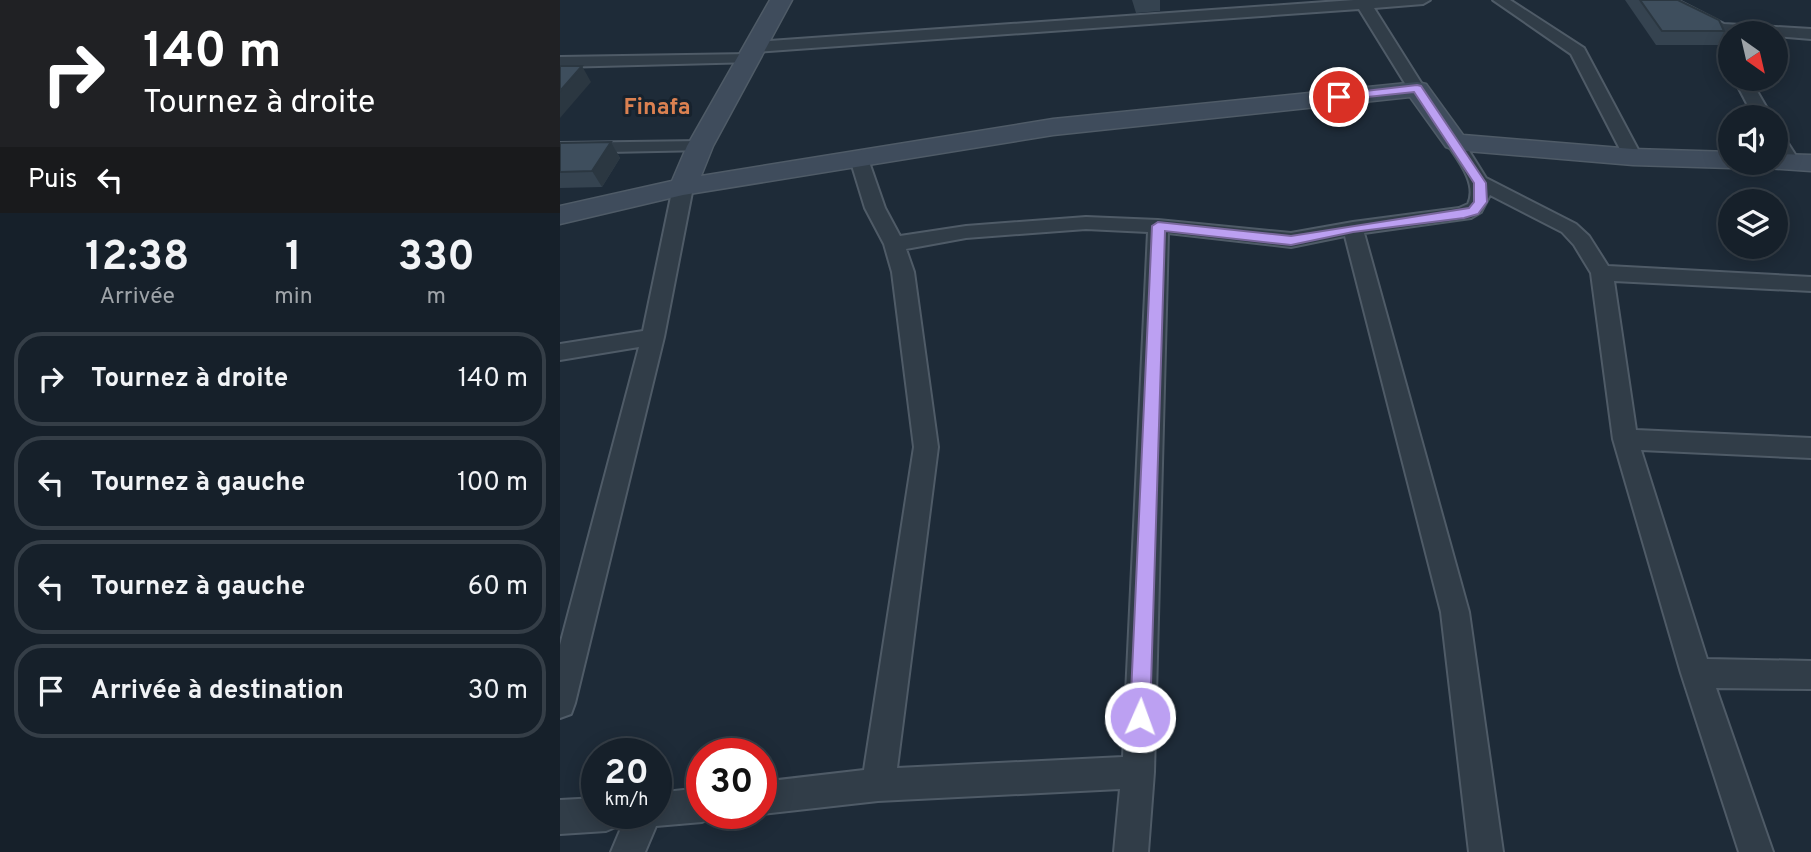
<!DOCTYPE html>
<html lang="fr">
<meta charset="utf-8">
<style>
:root{--surface:#16202a;--page:#232d36;--text:#f1f3f6;--muted:#9ea3a8;--line:#353e47}
body{margin:0;font-family:Overpass,sans-serif;background:var(--page);color:var(--text);height:100vh;display:flex;flex-direction:column;font-size:26px;white-space:nowrap}
*{box-sizing:border-box;margin:0}
p{font-size:23px;color:var(--muted)}
.icon{flex:none;width:38px;height:38px;fill:none;stroke:currentColor;stroke-width:2;stroke-linecap:round;stroke-linejoin:round}
.map{position:relative;flex:1;overflow:hidden}
.details{display:flex;flex-direction:column;background:var(--surface);width:560px}
.details>*{flex:none}
.hud{background:#202124;color:#fff;overflow:hidden}
.needle{width:46px;rotate:146deg}
.controls{position:absolute;left:1158px;top:21px;display:grid;gap:14px}
.controls a{display:grid;place-items:center;width:70px;height:70px;border-radius:50%;background:var(--surface);box-shadow:0 4px 18px #0003,0 0 0 2px var(--line);font-size:35px}
.speed{position:absolute;left:21px;top:738px;display:flex;gap:14px;font-size:35px;font-weight:700;text-align:center}
.speed>*{display:grid;place-content:center;width:91px;height:91px;border-radius:50%;background:var(--surface);box-shadow:0 4px 18px #0003,0 0 0 2px var(--line);line-height:1}
.speed small{font-size:18px;font-weight:400}
.speed .limit{border:10px solid #d22;background:#fff;color:#111}
.pin{position:absolute;display:grid;place-items:center;width:60px;height:60px;color:#fff;margin:-30px;border:4px solid #fff;border-radius:50%;box-shadow:0 2px 7px #0007}
.me{position:absolute;width:77px;margin:-38px;rotate:2deg;stroke-linejoin:round;filter:drop-shadow(0 0 5px #0008)}
.turn{display:flex;align-items:center;gap:24px;height:147px;padding:0 28px;font-size:32px}
.turn .icon{width:91px;height:91px;stroke-width:2.5}
.turn b{display:block;font-size:49px;line-height:60px}
.then{display:flex;align-items:center;height:66px;padding:0 28px;background:#0003;gap:14px;font-size:26px}
.eta{display:flex;justify-content:space-evenly;align-items:center;height:119px;text-align:center}
.eta b{font-size:42px;font-weight:700;line-height:49px}
ul{padding:0;list-style:none}
li{display:flex;align-items:center;gap:21px;height:94px;margin:0 14px 10px;padding:0 14px;border:4px solid var(--line);border-radius:28px}
li div{flex:1}
li b{display:block;font-size:26px}
li em{font-style:normal}
main{display:flex;flex:1;min-height:0}
.map>svg:first-child{display:block}
.lines{fill:none;stroke-linecap:round;stroke-linejoin:round}
.street-casing{stroke:#4f5b67;stroke-width:4}
.secondary-casing{stroke:#4f5b67;stroke-width:3}
.street{fill:#313d48;fill-rule:evenodd}
.secondary{fill:#3f4c5c;fill-rule:evenodd}
.wall{fill:#354350}
.shaded-wall{fill:#2b3741}
.building{fill:#3e4e5d;stroke:#2b3741;stroke-width:2}
.route{fill:#bca0f2;stroke:#7a689d;stroke-width:2}
.labels{text-anchor:middle;dominant-baseline:central;stroke-width:6;stroke-linejoin:round;paint-order:stroke}
.far-quarter-label{font-size:23px;font-weight:bold;fill:#db8151;stroke:#17222d}
</style>
<main>
<section class="details">
<div class="hud">
<div class="turn"><svg class="icon" aria-label="right" viewBox="0 0 24 24"><path d="M7 20v-9h11M14 6l5 5-5 5"/></svg><div><b>140 m</b>Tournez à droite</div></div>
<div class="then">Puis<svg class="icon" aria-label="left" viewBox="0 0 24 24"><path d="M17 20v-9H6M10 6l-5 5 5 5"/></svg></div>
</div>
<div class="eta">
<div><b>12:38</b><p>Arrivée</p></div>
<div><b>1</b><p>min</p></div>
<div><b>330</b><p>m</p></div>
</div>
<ul>
<li><svg class="icon" aria-label="right" viewBox="0 0 24 24"><path d="M7 20v-9h11M14 6l5 5-5 5"/></svg><div><b>Tournez à droite</b></div><em>140 m</em></li>
<li><svg class="icon" aria-label="left" viewBox="0 0 24 24"><path d="M17 20v-9H6M10 6l-5 5 5 5"/></svg><div><b>Tournez à gauche</b></div><em>100 m</em></li>
<li><svg class="icon" aria-label="left" viewBox="0 0 24 24"><path d="M17 20v-9H6M10 6l-5 5 5 5"/></svg><div><b>Tournez à gauche</b></div><em>60 m</em></li>
<li><svg class="icon" aria-label="arrive" viewBox="0 0 24 24"><path d="M6 21V4h12l-3 4 3 4H6"/></svg><div><b>Arrivée à destination</b></div><em>30 m</em></li>
</ul>
</section>
<div class="map">
<svg width="1251" height="852" viewBox="0 0 1251 852">
<rect width="100%" height="100%" fill="#1e2b38"/>
<g class="lines">
<defs>
<g id="street">
<path d="M794,0h76l-7,4 -49,4 51,81 -2,4h-12l-52,-84 -605,43 -8,-5 8,-5z"/>
<path d="M933,0h17l74,48 58,109 -2,4 -7,2 -9,-6 -53,-103z"/>
<path d="M1098,0h19l47,24 87,5v10l-35,-3v-3h-45v23l-6,-2 -11,-23z"/>
<path d="M189,54l8,5 -2,3 -195,5v-10z"/>
<path d="M1174,79h16l22,38h-18z"/>
<path d="M1216,133l6,1 18,28 -2,4 -7,2c-16,-4 -15,-22 -15,-35z"/>
<path d="M895,137l6,1 25,40 90,46 13,12 19,30 203,11v14l-197,-10 22,149 175,8v20l-170,-8 66,209 104,2v28l-95,-1 57,164h-34l-58,-179 -68,-234 -22,-166 -17,-28 -12,-13 -72,-37 -9,17 -10,6 -107,15 105,379 34,240h-34l-28,-240 -96,-376 -54,11 -123,-14 -14,539 -6,80h-34l6,-63 -242,12 -117,13h-2l2,-32 103,-12 50,-323 -22,-175 -8,-28 -19,-36 -15,-49 2,-4h14l2,4 17,49 15,28 66,-10 120,-9 72,3 133,13 62,-11 106,-14 9,-4c10,-21 -11,-45 -22,-62zM526,229l62,3 -25,525 -226,11 41,-321 -24,-175 -8,-23 60,-11z"/>
<path d="M140,141l9,5 -3,4 -146,3v-10z"/>
<path d="M123,181l10,6 -29,150 -89,366 -4,11 -11,4v-73l79,-298 -79,13v-16l83,-13 30,-144z"/>
<path d="M142,788v26h13l-1,3 -12,5 -46,4 -11,26h-34l16,-38h29v-21z"/>
<path d="M37,798v16h26l-5,12 -12,5 -46,3v-34z"/>
</g>
<g id="secondary">
<path d="M210,0h22l-79,146 -12,30 352,-57 364,-37 9,2 37,51 170,14 98,3v11h11l-11,5 -98,-3 -178,-15 -9,-3 -36,-50 -357,38 -370,60 -123,29v-18l112,-25 15,-35z"/>
<path d="M1216,154l35,1v16l-44,-3 -4,-5h13z"/>
</g>
</defs>
<use href="#street" class="street-casing"/>
<use href="#secondary" class="secondary-casing"/>
<use href="#street" class="street"/>
<use href="#secondary" class="secondary"/>
</g>
<g class="wall">
<path d="M572,0h28v11l-24,2z"/>
<path d="M1065,0h53l46,31 -6,14h-62z"/>
<path d="M51,142l9,16 -18,29 -42,1v-45z"/>
</g>
<g class="shaded-wall">
<path d="M22,66l9,16 -31,36v-27z"/>
<path d="M51,142l9,16 -18,29 -10,-16z"/>
</g>
<g class="building">
<path d="M1080,0h38l41,20 5,11h-62z"/>
<path d="M0,66h22l-22,25z"/>
<path d="M51,142l-19,29 -32,1v-29z"/>
</g>
<path class="route" d="M857,85l4,1 65,97 1,19 -9,12 -14,4 -111,14 -62,13 -126,-14 -15,486 -3,7 -7,3 -7,-3 -3,-7 22,-491 6,-4 133,14 178,-28 5,-6v-19l-60,-91 -75,8 -6,-3 6,-3z"/>
<g class="labels">
<g class="far-quarter-label">
<text x="97" y="108">Finafa</text>
</g>
</g>
</svg>
<div class="controls">
<a><svg class="needle" viewBox="-14 -14 28 28"><path d="M0-13l5 13h-10z" fill="#e53935"/><path d="M0 13l5-13h-10z" fill="#9ea3a8"/></svg></a>
<a><svg class="icon" aria-label="sound" viewBox="0 0 24 24"><path d="M4 9h4l5-4v14l-5-4H4zM17 9q2 3 0 6"/></svg></a>
<a><svg class="icon" aria-label="layers" viewBox="0 0 24 24"><path d="M12 4l9 5-9 5-9-5zM3 14l9 5 9-5"/></svg></a>
</div>
<div class="speed"><div>20<small>km/h</small></div><div class="limit">30</div></div>
<div class="pin" style="left:779px;top:97px;background:#d93025"><svg class="icon" aria-label="arrive" viewBox="0 0 24 24"><path d="M6 21V4h12l-3 4 3 4H6"/></svg></div>
<svg class="me" style="left:580px;top:717px" viewBox="-20 -20 40 40"><circle r="17" fill="#bca0f2" stroke="#fff" stroke-width="3"/><path d="M0-11L8 9 0 5-8 9z" fill="#fff"/></svg>
</div>
</main>
